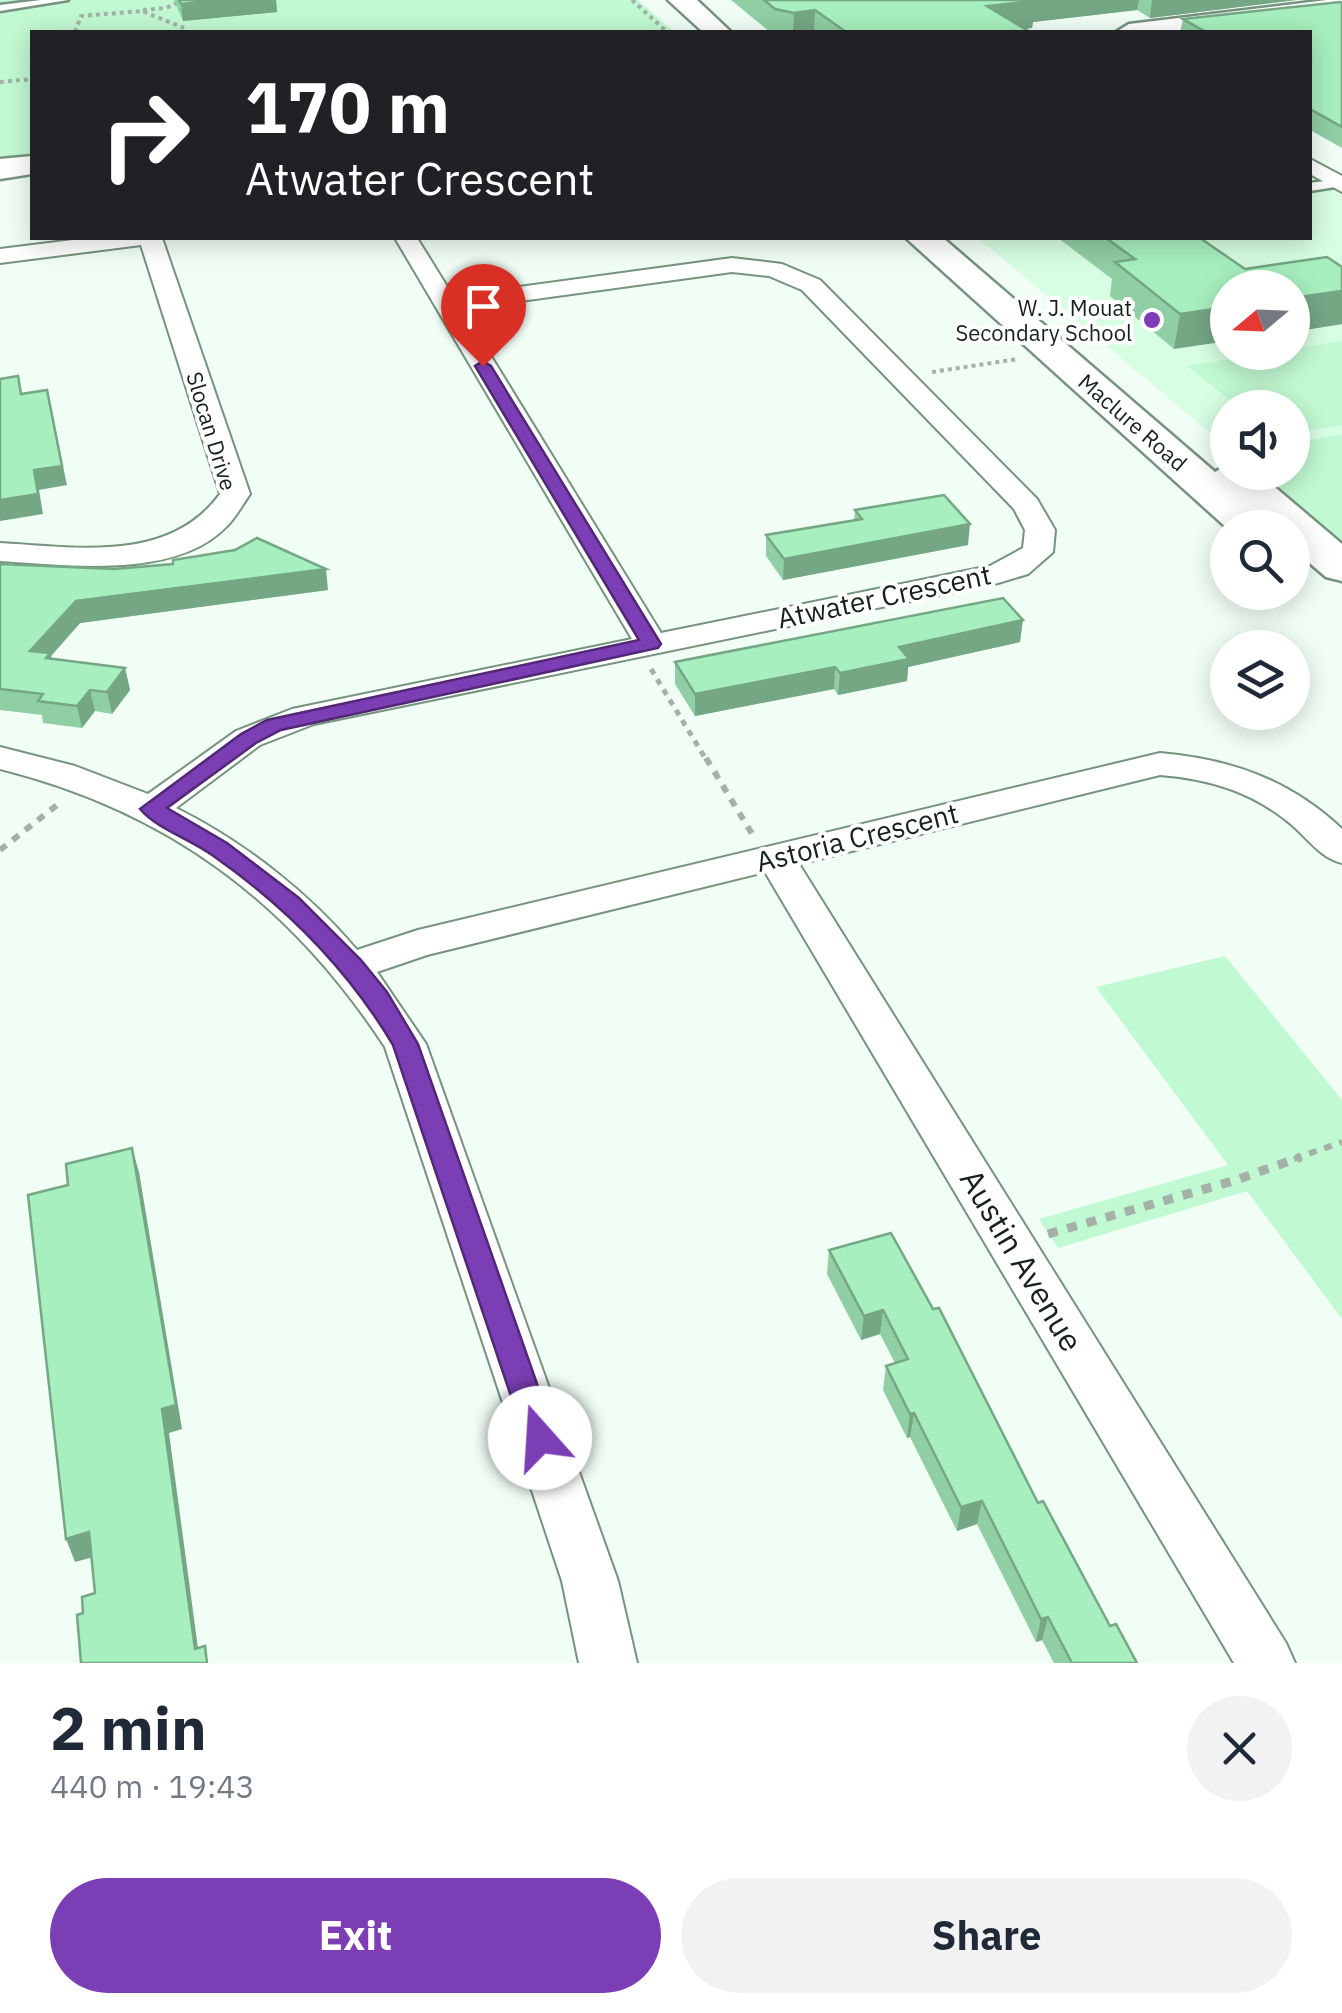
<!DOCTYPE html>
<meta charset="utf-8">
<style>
:root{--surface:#fff;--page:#f2f2f3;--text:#1f2937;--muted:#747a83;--accent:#7b3eb4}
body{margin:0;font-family:"IBM Plex Sans",sans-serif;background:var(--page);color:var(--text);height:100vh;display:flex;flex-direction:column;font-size:38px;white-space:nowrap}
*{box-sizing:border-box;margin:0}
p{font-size:32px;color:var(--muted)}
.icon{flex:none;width:55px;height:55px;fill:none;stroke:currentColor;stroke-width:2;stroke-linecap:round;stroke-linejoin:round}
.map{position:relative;height:1663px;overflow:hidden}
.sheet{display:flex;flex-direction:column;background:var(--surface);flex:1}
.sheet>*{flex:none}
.hud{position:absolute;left:30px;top:30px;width:1282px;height:210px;border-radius:0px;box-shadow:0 5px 25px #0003;background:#202124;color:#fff;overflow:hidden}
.needle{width:65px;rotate:251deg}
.fabs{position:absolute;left:1210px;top:270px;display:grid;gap:20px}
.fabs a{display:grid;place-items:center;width:100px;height:100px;border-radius:50%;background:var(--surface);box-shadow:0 5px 25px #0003;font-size:50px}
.pin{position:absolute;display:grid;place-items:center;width:85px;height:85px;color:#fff;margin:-102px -42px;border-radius:50% 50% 50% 0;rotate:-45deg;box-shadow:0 0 10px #0007}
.pin .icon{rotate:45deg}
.me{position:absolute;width:110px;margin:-55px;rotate:341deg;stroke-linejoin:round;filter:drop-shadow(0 0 8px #0008)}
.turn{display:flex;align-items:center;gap:35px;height:210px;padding:0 50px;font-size:45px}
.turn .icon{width:130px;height:130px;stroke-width:2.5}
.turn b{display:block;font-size:70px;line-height:85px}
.round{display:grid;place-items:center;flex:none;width:105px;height:105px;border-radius:52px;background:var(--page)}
.summary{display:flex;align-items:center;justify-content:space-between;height:170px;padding:0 50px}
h1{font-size:60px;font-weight:700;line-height:75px}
.primary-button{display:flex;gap:20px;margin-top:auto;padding:20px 50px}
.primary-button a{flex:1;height:115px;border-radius:60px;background:var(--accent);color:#fff;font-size:40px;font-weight:700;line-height:115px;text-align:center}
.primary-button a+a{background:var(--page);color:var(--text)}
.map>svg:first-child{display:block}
.built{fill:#d7fee2;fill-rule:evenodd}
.green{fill:#c1f9d2}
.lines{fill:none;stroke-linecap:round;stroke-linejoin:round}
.lane-casing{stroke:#75937e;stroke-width:5}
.street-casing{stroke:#75937e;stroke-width:4}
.secondary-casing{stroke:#75937e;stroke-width:5}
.path-far3{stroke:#a4b1a8;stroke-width:4;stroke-dasharray:4 4;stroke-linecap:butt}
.path-far2{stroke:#a4b1a8;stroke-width:5;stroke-dasharray:6 6;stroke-linecap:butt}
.path-far1{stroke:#a4b1a8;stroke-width:6;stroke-dasharray:8 8;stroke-linecap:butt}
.path{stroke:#a4b1a8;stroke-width:9;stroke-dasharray:10 10;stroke-linecap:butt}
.lane{fill:#fff;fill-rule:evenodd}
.street{fill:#fff;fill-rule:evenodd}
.secondary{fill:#fff;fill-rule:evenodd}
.wall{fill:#90cea3}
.shaded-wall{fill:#75a785}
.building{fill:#a7efbe;stroke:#75a785;stroke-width:2.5}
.route{fill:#7b3eb4;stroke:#502875;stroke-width:2.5}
.poi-dot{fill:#7b3eb4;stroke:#fff;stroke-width:4}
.labels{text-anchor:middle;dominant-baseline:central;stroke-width:8;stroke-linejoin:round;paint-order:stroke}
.far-poi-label{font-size:22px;fill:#152119;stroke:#fff;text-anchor:end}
.far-street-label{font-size:22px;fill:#152119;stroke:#fff}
.street-label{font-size:28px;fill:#152119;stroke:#fff}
.near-street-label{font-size:32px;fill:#152119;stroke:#fff}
</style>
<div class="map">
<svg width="1342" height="1663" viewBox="0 0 1342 1663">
<rect width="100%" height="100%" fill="#f1fef5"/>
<path class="built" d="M1310,176l32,20v238l-49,9 -1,-35h-64l-1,39 -249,-209h332zM1228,288h64v64h-64z"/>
<g class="green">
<path d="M0,0h638l36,32h-642v129l-32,4z"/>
<path d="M1342,341v84l-49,8 -1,-25 -53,-1 -52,-41 81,-13 24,-1 1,-3z"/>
<path d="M1342,434v110l-84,-71 34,-1 1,-29z"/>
<path d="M1225,956l117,144v219l-95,-128 -189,57 -19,-29 189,-54 -132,-178z"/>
</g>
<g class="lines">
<defs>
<g id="lane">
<path d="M41,0h27l-68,11v-6z"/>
<path d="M1339,179l3,7 -32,5v-8z"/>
</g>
<g id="street">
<path d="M1310,159l32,17v16l-32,-18z"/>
<path d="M89,238h73l88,256c-7,10 -14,23 -23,32 -51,54 -160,39 -227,35v-18c76,4 169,21 220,-49l-79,-249 -141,18v-14z"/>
<path d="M395,238h22l36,58 279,-38 50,6 38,16 217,219 18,31 -2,22 -25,22 -30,9 -684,141 -54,21 -84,63c68,34 132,84 181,142l61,-20 742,-177c71,6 130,27 182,76v34c-21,-5 -34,-24 -50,-38 -39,-33 -82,-46 -132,-50l-361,89 487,779 9,20h-61l-469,-791 -338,83 -50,17 49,72 192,537 19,82h-58l-17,-82 -177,-534c-95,-145 -217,-236 -385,-278v-22l75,19 73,28 88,-63 56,-22 340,-70zM732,272l37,4 33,14 212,219 11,21 -2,18 -33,18 -329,67 -199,-324z"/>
</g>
<g id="secondary">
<path d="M668,0h29l34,32h-28z"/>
<path d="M1327,0h15v14l-152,18h-74l13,-8z"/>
<path d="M32,156v18l-32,5v-20z"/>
<path d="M906,238h37l272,234 13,-8v8h29l85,72v37l-16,-4 -34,-29v-20l-64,1z"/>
</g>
</defs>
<use href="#lane" class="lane-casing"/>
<use href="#street" class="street-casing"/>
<use href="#secondary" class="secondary-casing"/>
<g class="path-far3">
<path d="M632,0l35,32"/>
<path d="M143,10l23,-2 17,-8"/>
<path d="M75,32l6,-16 61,-5 42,17"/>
<path d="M0,82l32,-3"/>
<path d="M932,372l86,-13"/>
</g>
<path class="path-far2" d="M651,669l56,92"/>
<g class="path-far1">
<path d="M706,758l48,79"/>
<path d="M0,850l62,-49"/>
<path d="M1294,1159l48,-17"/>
</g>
<path class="path" d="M1048,1234l185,-53 68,-24"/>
<use href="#lane" class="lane"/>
<use href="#street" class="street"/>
<use href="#secondary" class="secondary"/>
</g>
<g class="wall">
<path d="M174,0h102l1,12 -94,9z"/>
<path d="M731,0h565l-146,18 -13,-8 -104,12 -1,6 -8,1 6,3h-260z"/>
<path d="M1342,3v145l-32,-18v-98h-130l3,-13z"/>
<path d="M1058,238h142l45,31 97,-2v57l-50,8v-44l-118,61 -64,-53 2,-17z"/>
<path d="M855,510l113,35 -185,35 -17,-24v-21l88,-15z"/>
<path d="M0,564l328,26 -248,33 -29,33 1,3 73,9 5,22 -18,24 -17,-3 -13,17 -39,-5 -1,-8 -42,-5z"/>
<path d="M1020,642l-112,25 -1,14 -69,14 -4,-6 -139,27 -20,-32v-22z"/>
<path d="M891,1233l147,270 72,123 27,37h-83l-12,-23 -6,2 -59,-118 -20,7 -47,-94 -3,1 -24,-48 3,-24 9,-3 -15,-29 -19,6 -34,-66 2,-24z"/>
</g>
<g class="shaded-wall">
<path d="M221,0h55l1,12 -94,9 -2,-17z"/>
<path d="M1027,0h112l-2,10 -104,12 -1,6 -38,4 -7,-26z"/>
<path d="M1152,0h144l-146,18z"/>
<path d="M815,10l-1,22h-21l1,-19z"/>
<path d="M1342,291v33l-50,8v-34z"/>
<path d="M1228,307v34l-54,8 6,-35z"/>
<path d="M47,390l20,95 -28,5 4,24 -43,7v-21z"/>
<path d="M970,524l-2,21 -185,35 1,-21z"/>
<path d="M326,569l2,21 -248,33 -29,33 4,19 -25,-24 46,-50z"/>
<path d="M1023,620l-3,22 -112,25 -1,14 -69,14 2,-22 59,-26z"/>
<path d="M835,667l-1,22 -139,27v-22z"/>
<path d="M125,668l5,22 -18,24 -5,-22z"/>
<path d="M90,690l5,21 -13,17 -5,-22z"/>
<path d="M132,1148l7,24 43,257 -13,4 31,230 -5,-14 -33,-240z"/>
<path d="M883,1310l-3,24 -19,6 3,-24z"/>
<path d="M914,1413l-4,24 -3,1 3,-24z"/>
<path d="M982,1501l-5,23 -20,7 4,-24z"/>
<path d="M89,1532l8,24 -22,6 -9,-23z"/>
<path d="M1048,1617l-6,23 -6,2 5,-23z"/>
</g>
<g class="building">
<path d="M179,0h42l-40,4z"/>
<path d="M764,0h270l1,1 -48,5 43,26h-184l-31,-22 -21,3 -19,-4z"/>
<path d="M1340,2l2,1v124l-32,-18v-77h-104l-23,-13z"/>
<path d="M1106,238h94l45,31 82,-12 15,10v24l-50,7v-10h-64v19l-48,7 -65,-52 20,-3z"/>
<path d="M18,376l3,18 26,-4 15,76 -28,4 4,24 -38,6v-121z"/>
<path d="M944,495l26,29 -186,35 -18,-24 96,-16 -7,-9z"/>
<path d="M257,538l69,31 -250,32 -46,50 20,2 -4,5 79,10 -18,24 -17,-2 -13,16 -39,-5 5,-7 -43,-5v-125l114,5 59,-5v-4l62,-10z"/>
<path d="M1003,598l20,22 -124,27 10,12 -69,14 -5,-6 -140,27 -20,-32z"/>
<path d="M132,1148l44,257 -14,4 33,240 10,-3 2,17h-126l-4,-48 6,-2 -1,-16 13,-4 -6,-61 -23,7 -38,-344 40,-10 -2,-21z"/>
<path d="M891,1233l42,76 6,-1 99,195 5,-2 67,125 6,-2 21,39h-65l-24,-46 -7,2 -59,-118 -21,6 -47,-94 -4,1 -24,-48 22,-7 -25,-49 -19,6 -35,-66z"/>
</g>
<path class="route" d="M483,361l8,5 170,278 -3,4 -377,82 -25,13 -89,65 60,35 72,55 62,62 26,32 31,52 138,394 -4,9 -12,5 -11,-5 -4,-9 -132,-393c-46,-77 -108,-139 -181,-190 -22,-16 -55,-26 -72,-46l101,-75 26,-14 372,-80 -164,-274z"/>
<circle class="poi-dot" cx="1152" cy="320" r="10"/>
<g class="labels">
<g class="far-poi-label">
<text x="1132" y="307">W. J. Mouat<tspan x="1132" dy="25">Secondary School</tspan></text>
</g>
<g class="far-street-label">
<text transform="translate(1133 422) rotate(41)">Maclure Road</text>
<text transform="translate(212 431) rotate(73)">Slocan Drive</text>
</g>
<g class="street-label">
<text transform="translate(884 596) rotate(-12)">Atwater Crescent</text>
<text transform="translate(857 837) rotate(-14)">Astoria Crescent</text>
</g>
<g class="near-street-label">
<text transform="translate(1022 1260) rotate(59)">Austin Avenue</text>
</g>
</g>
</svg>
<div class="fabs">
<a><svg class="needle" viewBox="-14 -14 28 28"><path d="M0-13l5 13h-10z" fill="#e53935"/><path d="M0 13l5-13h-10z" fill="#747a83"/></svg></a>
<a><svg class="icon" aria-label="sound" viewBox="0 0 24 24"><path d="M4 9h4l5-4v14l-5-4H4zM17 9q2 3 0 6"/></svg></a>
<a><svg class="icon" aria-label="search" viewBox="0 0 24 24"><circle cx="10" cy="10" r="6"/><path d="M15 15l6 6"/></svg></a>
<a><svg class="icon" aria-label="layers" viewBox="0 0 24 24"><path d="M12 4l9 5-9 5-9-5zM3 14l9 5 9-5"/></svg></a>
</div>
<div class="pin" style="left:483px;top:366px;background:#d93025"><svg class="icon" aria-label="arrive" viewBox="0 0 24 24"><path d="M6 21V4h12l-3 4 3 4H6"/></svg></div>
<svg class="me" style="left:540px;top:1438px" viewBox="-20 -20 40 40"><circle r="19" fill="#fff"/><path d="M0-13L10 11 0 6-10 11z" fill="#7b3eb4"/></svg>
<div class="hud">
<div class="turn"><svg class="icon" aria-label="right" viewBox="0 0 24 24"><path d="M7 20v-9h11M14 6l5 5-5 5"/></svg><div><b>170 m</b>Atwater Crescent</div></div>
</div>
</div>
<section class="sheet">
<div class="summary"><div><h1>2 min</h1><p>440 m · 19:43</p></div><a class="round"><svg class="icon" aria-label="close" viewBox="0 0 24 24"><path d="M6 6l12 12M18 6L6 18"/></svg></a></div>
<div class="primary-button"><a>Exit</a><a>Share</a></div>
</section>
